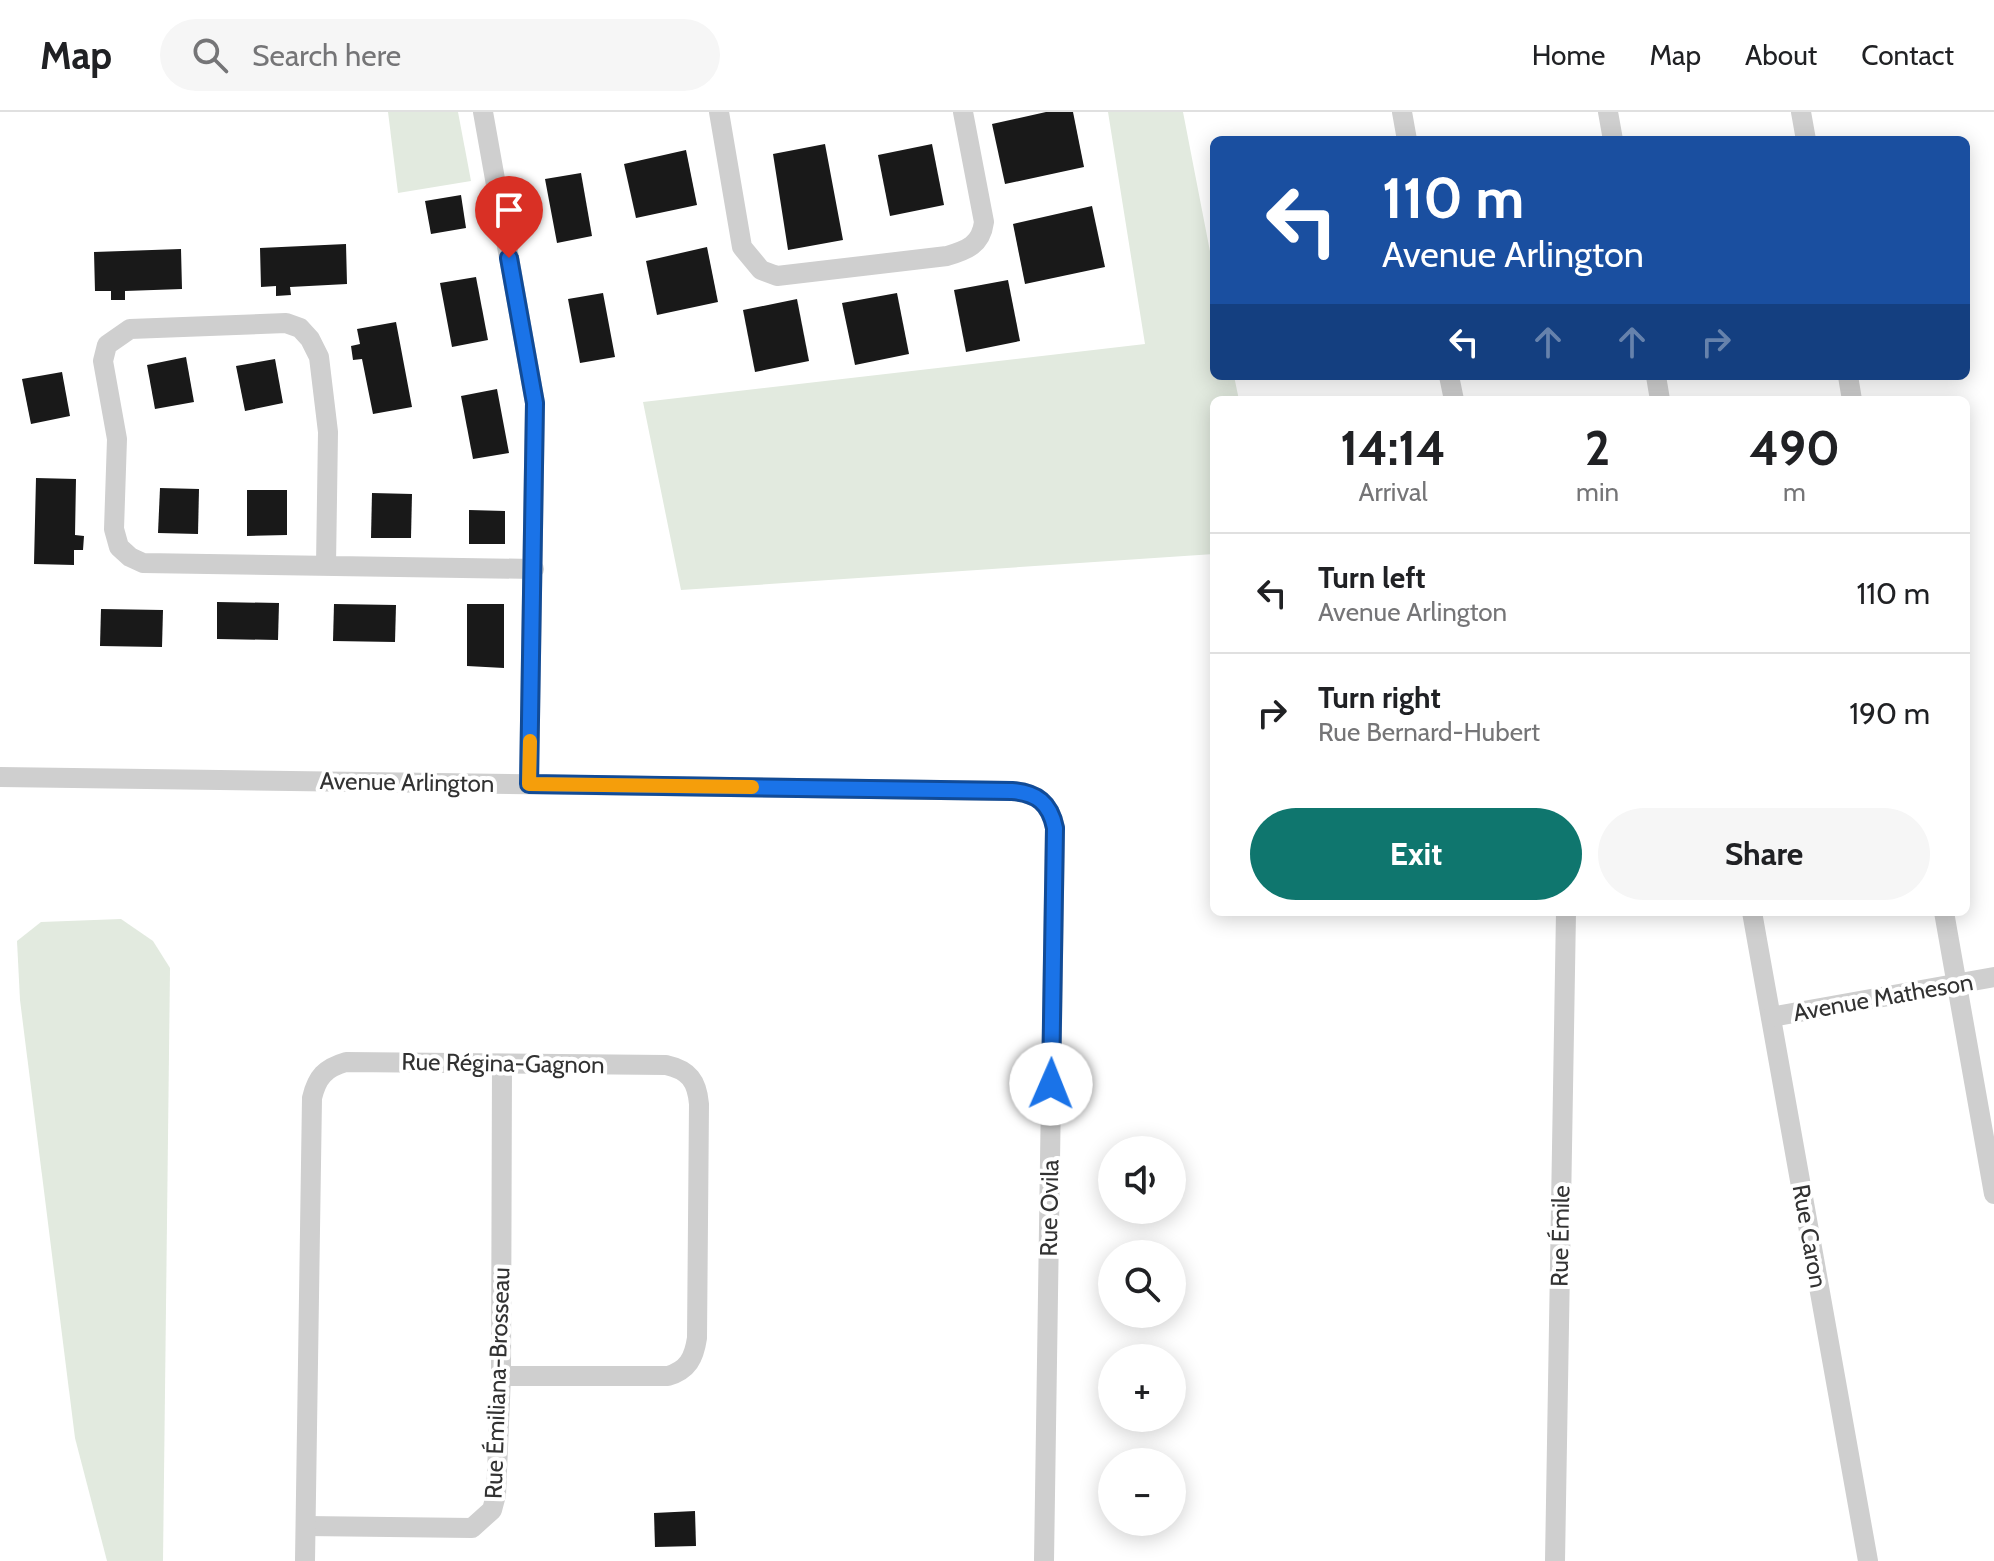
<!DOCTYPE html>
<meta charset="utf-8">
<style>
:root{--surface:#fff;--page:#f6f6f6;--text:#202124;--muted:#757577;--line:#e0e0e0;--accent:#0f766e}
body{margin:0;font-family:Cabin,sans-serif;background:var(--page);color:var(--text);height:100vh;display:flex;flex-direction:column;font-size:30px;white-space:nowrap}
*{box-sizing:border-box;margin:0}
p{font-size:26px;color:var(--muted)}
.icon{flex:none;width:44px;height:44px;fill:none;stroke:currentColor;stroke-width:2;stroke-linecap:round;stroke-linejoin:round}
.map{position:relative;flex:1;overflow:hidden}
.panel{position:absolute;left:1210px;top:284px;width:760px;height:520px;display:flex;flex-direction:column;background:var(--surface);border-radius:12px;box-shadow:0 4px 20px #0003}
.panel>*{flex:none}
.hud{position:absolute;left:1210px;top:24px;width:760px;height:244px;border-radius:12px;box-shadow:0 4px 20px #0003;background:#1a4fa0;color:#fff;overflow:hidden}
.tools{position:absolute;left:1098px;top:1024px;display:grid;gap:16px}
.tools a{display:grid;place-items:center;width:88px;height:88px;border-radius:50%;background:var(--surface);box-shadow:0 4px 20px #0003;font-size:40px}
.pin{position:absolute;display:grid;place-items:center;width:68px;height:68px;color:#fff;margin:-82px -34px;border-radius:50% 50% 50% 0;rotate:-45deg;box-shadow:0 0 8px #0007}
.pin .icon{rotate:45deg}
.me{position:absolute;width:88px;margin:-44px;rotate:1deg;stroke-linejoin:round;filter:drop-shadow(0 0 6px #0008)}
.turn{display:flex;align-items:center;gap:28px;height:168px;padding:0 40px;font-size:36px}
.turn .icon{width:104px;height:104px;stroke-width:2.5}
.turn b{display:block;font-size:56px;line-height:68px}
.lanes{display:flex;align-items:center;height:76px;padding:0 40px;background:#0003;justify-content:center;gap:40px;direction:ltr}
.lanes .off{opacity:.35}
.eta{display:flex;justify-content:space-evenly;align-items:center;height:136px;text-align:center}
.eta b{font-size:48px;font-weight:700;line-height:56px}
.button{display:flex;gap:16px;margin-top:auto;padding:16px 40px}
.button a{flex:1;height:92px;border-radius:48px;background:var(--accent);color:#fff;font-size:32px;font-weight:700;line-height:92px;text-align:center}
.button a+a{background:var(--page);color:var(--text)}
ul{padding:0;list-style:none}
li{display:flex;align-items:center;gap:24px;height:120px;padding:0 40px;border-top:2px solid var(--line)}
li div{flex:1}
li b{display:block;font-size:30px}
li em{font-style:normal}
header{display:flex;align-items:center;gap:48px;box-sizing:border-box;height:112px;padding:0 40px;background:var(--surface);border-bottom:2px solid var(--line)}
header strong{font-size:38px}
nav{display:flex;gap:44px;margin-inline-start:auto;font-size:28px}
.search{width:560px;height:72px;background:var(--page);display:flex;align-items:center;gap:20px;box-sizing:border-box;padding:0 28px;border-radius:44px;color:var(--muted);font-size:30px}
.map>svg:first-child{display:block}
.green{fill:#e2eadf}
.building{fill:#191919}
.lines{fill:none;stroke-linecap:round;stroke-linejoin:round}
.minor{stroke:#cfcfcf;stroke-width:20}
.route-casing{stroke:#114b97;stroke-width:20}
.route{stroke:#1a73e8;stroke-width:14}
.slow{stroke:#f59e0b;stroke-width:14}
.labels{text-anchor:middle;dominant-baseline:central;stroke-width:8;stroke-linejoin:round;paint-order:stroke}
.street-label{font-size:24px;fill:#323232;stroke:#fff}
</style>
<header>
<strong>Map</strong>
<div class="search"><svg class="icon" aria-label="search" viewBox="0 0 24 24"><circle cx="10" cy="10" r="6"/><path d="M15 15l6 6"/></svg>Search here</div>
<nav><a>Home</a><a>Map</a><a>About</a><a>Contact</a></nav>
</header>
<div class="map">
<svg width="1994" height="1449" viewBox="0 0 1994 1449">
<rect width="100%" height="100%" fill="#fff"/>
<g class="green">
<path d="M388,0h70l13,69 -73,12z"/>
<path d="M1108,0h75l31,160v104h20l5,24h-25v154l-533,36 -38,-188 502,-58z"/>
<path d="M121,807l32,22 17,27 -7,593h-56l-32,-123 -55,-438 -3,-59 24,-19z"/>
</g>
<g class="building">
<path d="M1046,0h27l11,55 -79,17 -13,-60z"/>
<path d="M825,32l18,96 -55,10 -15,-96z"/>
<path d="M932,32l12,61 -54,11 -12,-61z"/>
<path d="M686,38l11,55 -61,13 -12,-54z"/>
<path d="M581,61l11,63 -35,7 -12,-64z"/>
<path d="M461,83l5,33 -35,6 -6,-33z"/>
<path d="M1092,94l13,61 -80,17 -12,-60z"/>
<path d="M346,132l1,40 -57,3 1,8 -15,1v-10l-15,1 -1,-39z"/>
<path d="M707,135l11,55 -61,13 -11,-54z"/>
<path d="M181,137l1,40 -57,2v9h-14v-9h-16l-1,-39z"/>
<path d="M476,165l12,63 -36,7 -12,-64z"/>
<path d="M1008,168l12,61 -54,11 -12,-62z"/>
<path d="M603,181l12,64 -35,6 -12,-64z"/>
<path d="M897,181l12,61 -54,11 -13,-62z"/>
<path d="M797,187l12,62 -54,11 -12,-62z"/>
<path d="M396,210l16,85 -39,7 -11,-55 -9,1 -2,-14 9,-2 -3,-15z"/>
<path d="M186,245l8,45 -39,7 -8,-44z"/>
<path d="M275,247l8,44 -38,8 -9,-45z"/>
<path d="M62,260l8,44 -39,8 -9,-45z"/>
<path d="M497,277l12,64 -36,6 -12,-63z"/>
<path d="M36,366l40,1 -1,56 9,1 -1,14h-9v15l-40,-1z"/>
<path d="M160,376l39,1 -1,45 -40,-1z"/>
<path d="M247,378h40v45l-40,1z"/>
<path d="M372,381l40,1 -1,44h-40z"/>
<path d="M469,398l36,1v33h-36z"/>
<path d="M217,490l62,1 -1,37 -61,-1z"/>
<path d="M334,492l62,1 -1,37 -62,-1z"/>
<path d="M467,492h37v64l-37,-2z"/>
<path d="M101,497l62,1 -1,37 -62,-1z"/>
<path d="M695,1399l1,35 -41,1 -1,-34z"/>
</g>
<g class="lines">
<g class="minor">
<path d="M483,0l52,291 -6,381"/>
<path d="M719,0l23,135 19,23 16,6 170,-20c20,-6 34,-11 37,-34l-21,-110"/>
<path d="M1402,0l5,28"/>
<path d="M1608,0l5,28"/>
<path d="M1801,0l5,28"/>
<path d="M1449,264l5,24"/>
<path d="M1656,264l4,24"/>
<path d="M1848,264l4,24"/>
<path d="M326,453l2,-133 -9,-75 -9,-18 -10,-11 -14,-5 -156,6 -23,16 -4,16 14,78 -3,90 5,18 11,10 13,6 391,6"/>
<path d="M0,665l1012,14c25,2 38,12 43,37l-11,733"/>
<path d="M1752,800l116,649"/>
<path d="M1944,800l50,282"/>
<path d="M1771,905l223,-40"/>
<path d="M306,1414l166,2 20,-18 4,-15 5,-119 1,-312"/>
<path d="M305,1449l7,-463c5,-21 13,-30 34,-36l320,3c23,5 31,16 33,39l-2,234c-3,20 -9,32 -29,38h-167"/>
<path d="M1555,1449l11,-649"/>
</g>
</g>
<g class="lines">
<defs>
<path id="route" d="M509,146l26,145 -6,381 483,7c25,2 38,12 43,37l-4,256"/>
</defs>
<use href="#route" class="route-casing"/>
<use href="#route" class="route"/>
<path class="slow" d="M530,629l-1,43 223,3"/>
</g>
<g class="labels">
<g class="street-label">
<text transform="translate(407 670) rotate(1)">Avenue Arlington</text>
<text transform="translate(1883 885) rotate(-10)">Avenue Matheson</text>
<text transform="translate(503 951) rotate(1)">Rue Régina-Gagnon</text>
<text transform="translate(1049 1096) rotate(-89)">Rue Ovila</text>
<text transform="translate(1560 1124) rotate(-89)">Rue Émile</text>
<text transform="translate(1810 1124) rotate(80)">Rue Caron</text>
<text transform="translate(497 1271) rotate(-88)">Rue Émiliana-Brosseau</text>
</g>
</g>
</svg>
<div class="tools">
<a><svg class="icon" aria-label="sound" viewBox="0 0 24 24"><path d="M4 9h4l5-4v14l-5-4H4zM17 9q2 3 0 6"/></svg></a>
<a><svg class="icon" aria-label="search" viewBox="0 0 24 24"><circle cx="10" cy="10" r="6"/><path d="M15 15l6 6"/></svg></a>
<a>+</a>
<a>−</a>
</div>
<div class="pin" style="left:509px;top:146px;background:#d93025"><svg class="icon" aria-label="arrive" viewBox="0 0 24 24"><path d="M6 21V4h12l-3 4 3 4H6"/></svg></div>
<svg class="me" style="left:1051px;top:972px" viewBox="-20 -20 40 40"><circle r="19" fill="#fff"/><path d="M0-13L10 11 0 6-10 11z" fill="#1a73e8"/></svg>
<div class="hud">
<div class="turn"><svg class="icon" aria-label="left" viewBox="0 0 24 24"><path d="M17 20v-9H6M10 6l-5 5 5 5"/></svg><div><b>110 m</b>Avenue Arlington</div></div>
<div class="lanes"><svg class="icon" aria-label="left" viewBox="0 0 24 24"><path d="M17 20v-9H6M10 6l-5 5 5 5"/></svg><svg class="icon off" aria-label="ahead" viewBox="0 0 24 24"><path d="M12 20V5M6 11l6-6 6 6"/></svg><svg class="icon off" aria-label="ahead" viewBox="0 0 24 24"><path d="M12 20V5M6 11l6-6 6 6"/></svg><svg class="icon off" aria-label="right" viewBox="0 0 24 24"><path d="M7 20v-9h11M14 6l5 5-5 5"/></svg></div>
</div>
<section class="panel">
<div class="eta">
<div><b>14:14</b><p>Arrival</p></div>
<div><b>2</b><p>min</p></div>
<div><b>490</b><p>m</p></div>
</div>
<ul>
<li><svg class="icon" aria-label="left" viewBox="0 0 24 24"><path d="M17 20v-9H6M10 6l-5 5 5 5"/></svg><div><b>Turn left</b><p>Avenue Arlington</p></div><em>110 m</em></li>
<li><svg class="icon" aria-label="right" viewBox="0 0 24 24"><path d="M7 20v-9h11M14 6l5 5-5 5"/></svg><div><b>Turn right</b><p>Rue Bernard-Hubert</p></div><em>190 m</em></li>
</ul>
<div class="button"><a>Exit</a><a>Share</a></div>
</section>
</div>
